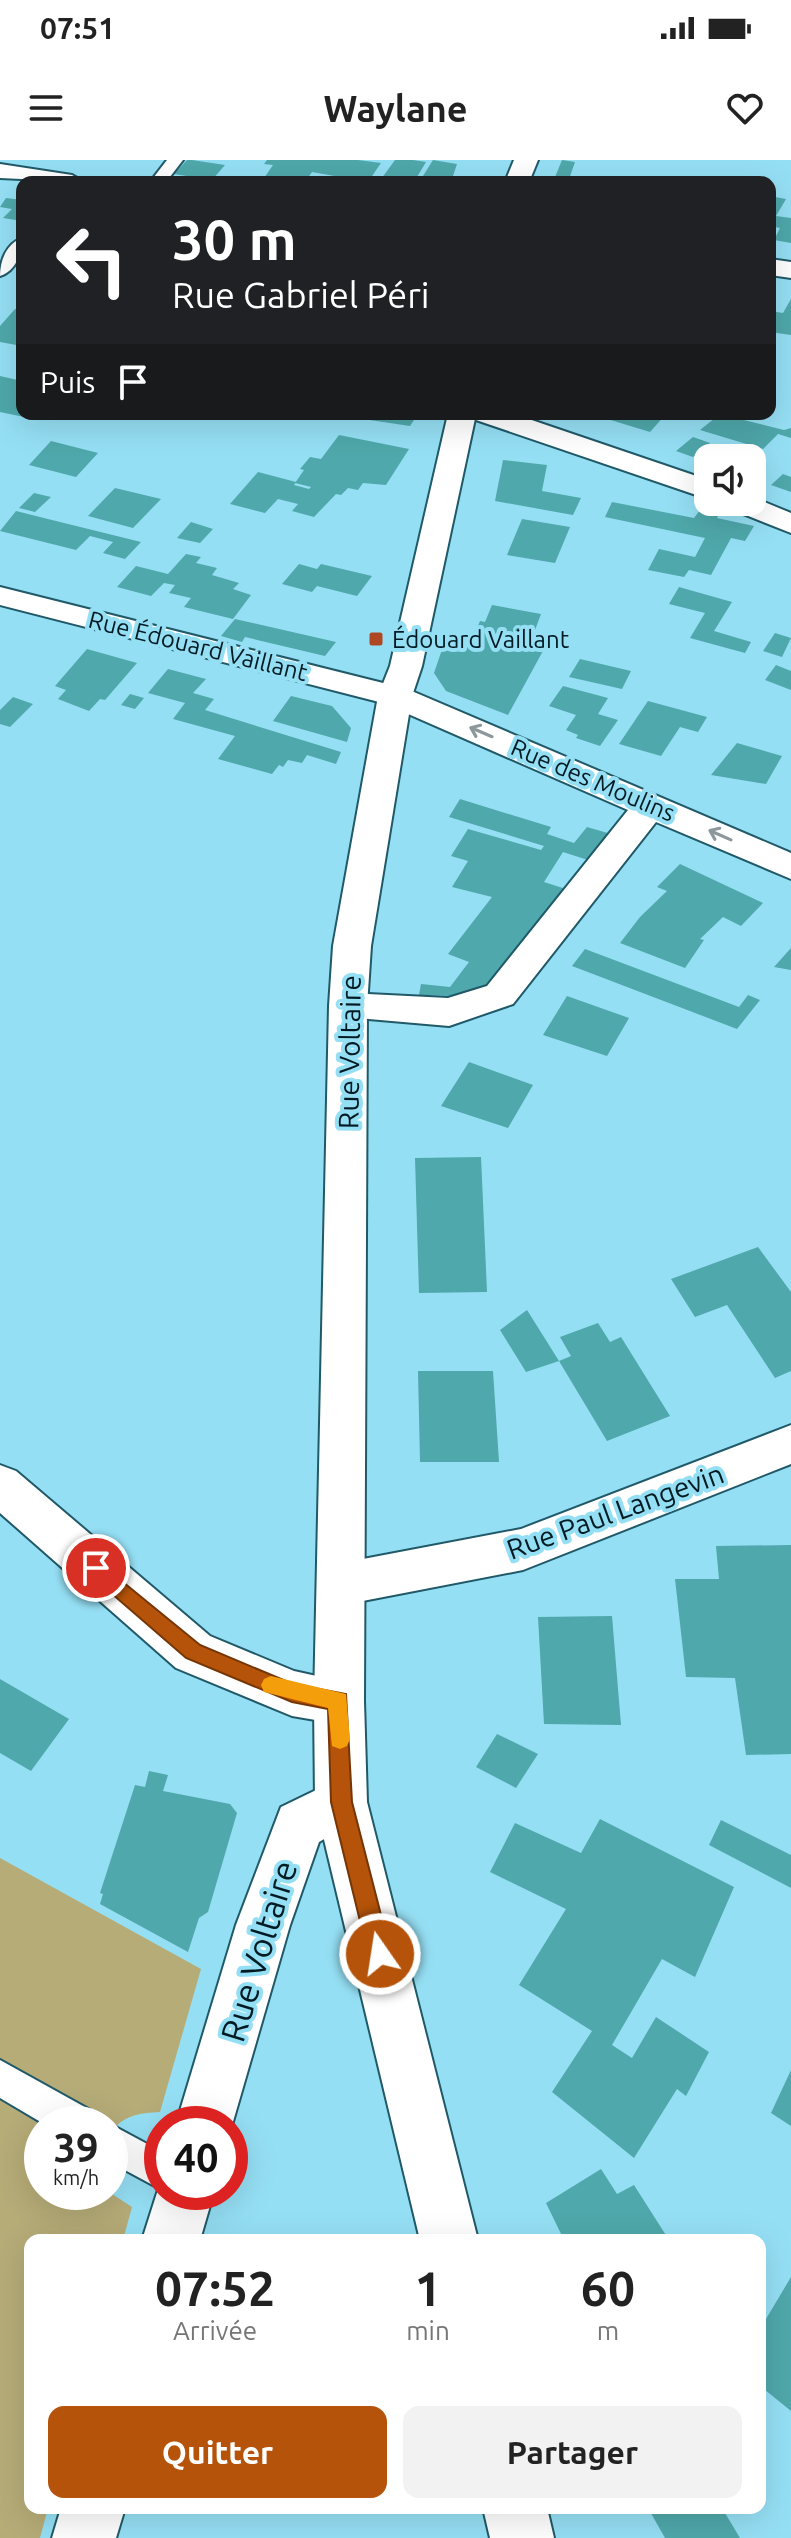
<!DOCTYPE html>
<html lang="fr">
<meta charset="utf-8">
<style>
:root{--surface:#fff;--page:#f2f2f2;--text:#222;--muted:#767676;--accent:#b45309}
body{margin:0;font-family:Ubuntu,sans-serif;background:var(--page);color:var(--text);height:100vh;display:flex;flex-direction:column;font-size:30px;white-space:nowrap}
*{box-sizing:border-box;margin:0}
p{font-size:26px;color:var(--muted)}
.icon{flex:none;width:44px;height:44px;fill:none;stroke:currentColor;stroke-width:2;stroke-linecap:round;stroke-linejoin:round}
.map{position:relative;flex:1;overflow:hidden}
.drawer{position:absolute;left:24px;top:2074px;width:742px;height:280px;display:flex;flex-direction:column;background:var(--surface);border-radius:16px;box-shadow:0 8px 32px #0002}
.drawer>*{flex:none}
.banner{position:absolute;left:16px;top:16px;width:760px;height:244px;border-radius:16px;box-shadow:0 8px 32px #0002;background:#202124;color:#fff;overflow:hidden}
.buttons{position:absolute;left:694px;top:284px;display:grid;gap:16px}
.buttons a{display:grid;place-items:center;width:72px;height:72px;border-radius:16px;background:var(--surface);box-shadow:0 8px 32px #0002;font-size:40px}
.speed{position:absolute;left:24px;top:1946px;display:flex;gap:16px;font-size:40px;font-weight:700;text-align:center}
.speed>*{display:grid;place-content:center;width:104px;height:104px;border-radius:50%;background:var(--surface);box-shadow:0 8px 32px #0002;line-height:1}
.speed small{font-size:20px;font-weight:400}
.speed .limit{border:12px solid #d22;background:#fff;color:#111}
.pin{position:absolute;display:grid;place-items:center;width:68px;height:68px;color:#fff;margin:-34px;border:4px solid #fff;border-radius:50%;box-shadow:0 2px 8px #0007}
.me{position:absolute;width:88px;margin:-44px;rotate:347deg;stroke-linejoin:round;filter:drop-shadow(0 0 6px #0008)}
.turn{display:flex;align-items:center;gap:28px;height:168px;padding:0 24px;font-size:36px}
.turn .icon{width:104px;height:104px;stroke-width:2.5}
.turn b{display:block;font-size:56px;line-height:68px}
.then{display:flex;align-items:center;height:76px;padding:0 24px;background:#0003;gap:16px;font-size:30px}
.eta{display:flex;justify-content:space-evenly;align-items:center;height:136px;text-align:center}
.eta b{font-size:48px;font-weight:600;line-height:56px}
.button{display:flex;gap:16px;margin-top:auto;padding:16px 24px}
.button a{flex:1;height:92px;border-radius:16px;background:var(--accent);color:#fff;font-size:32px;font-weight:600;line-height:92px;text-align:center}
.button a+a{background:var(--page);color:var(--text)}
.status{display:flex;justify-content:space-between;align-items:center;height:56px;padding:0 40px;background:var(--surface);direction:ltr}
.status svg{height:22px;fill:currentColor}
header{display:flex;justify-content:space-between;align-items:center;height:104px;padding:0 24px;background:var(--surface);font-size:36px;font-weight:600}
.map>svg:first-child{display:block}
.green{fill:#b6ac78}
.building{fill:#4fa8ab}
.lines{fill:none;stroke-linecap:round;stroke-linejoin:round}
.service-casing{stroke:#205968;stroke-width:4}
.minor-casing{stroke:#205968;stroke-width:4}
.tertiary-casing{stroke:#205968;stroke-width:4}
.service{fill:#fff;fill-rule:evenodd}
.minor{fill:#fff;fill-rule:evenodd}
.tertiary{fill:#fff;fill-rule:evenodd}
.oneway{stroke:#8c989c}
.route{fill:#b45309;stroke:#753606;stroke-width:2}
.slow{fill:#f59e0b}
.poi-dot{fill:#ae4724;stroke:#95dff4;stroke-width:3}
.labels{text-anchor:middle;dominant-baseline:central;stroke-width:8;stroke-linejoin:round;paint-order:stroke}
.far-poi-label{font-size:24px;fill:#001b23;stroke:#95dff4;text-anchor:start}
.far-street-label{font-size:24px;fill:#001b23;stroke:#95dff4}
.street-label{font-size:28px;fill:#001b23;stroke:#95dff4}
.near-street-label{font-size:34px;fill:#001b23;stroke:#95dff4}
</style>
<div class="status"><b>07:51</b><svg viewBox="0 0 49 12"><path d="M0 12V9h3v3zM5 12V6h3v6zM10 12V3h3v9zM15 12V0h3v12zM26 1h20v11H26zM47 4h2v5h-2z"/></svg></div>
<header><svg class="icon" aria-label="menu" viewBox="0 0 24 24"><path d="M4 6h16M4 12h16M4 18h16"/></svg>Waylane<svg class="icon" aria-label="heart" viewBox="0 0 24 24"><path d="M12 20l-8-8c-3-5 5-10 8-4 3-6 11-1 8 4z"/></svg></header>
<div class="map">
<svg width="791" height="2378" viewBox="0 0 791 2378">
<rect width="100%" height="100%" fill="#95dff4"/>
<path class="green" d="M0,1698l201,111 -41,143c-20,1 -39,3 -50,23v-11h-68v68h67l23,15 -9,33h-93v268h18l-8,30h-40z"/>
<g class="building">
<path d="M187,0h5l33,5 -13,15 -38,-6z"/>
<path d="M267,0h91l23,3 -13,19 -56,-10 -7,10h-40l-3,-1 11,-16 -9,-1z"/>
<path d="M395,0h18l13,2 -12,20h-35z"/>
<path d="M433,0l24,4 -5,15 12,3h-36l2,-5 -7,-1z"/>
<path d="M562,0l13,2 -7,20h-15z"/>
<path d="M770,36l16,3 -10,17 15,2v25l-17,-3 6,-12 -10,-2 5,-9 -5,-1z"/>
<path d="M6,38l16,2v21l-19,-3 9,-9 -12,-2z"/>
<path d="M791,139v36l-21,-3v-21l13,2z"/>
<path d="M15,149l7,1v36l-22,-4v-16z"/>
<path d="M0,216l22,5v33h5l-3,3 -24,-5z"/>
<path d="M329,254h89l-8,12z"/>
<path d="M591,254h75l-16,18z"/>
<path d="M720,254l64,16 7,-2v10l-13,-4 -15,15 -63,-19z"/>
<path d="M339,275l70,14 -23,36 -23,-2 -5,7 -10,-2 -7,7 -5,-1 -22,23 -22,-6 6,-7 -20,-5 -13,14 -35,-9 28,-32 38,10 -2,3 15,4 2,-2 -16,-4 9,-13 -4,-1 10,-12 11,2z"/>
<path d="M693,277l17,6 -17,14 -17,-6z"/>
<path d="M51,281l47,12 -22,24 -47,-12z"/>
<path d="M503,300l44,5 -5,26 39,7 -8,17 -78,-14z"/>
<path d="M783,314l8,3v15l-20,-7z"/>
<path d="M115,328l46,11 -28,29 -45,-12z"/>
<path d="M34,333l17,4 -16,15 -16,-4z"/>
<path d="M612,342l82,16 10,-13 16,7 -3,6 37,8 -9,15 -14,-3 -20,37 -22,-5 -5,7 -36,-7 11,-21 36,8 10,-19 -100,-21z"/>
<path d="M16,351l40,10 85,21 -16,17 -22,-6 10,-11 -23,-6 -14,14 -76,-19z"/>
<path d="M522,359l48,8 -15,36 -48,-8z"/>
<path d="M191,362l22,7 -13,14 -23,-5z"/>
<path d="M186,394l15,3 -5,6 21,5 -5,7 27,8 -6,6 18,6 -18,24 -49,-12 7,-9 -22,-5 6,-8 -11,-2 -13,13 -34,-9 19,-21 32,8z"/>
<path d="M299,404l18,5 4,-5 51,12 -15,20 -40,-10 -5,6 -30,-8z"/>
<path d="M679,427l53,15 -18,29 37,11 -6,11 -55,-15 15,-25 -36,-9z"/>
<path d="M492,445l49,9 -12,32 15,3 -36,66 -62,-24 -12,-18 14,-41 26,4 6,-15 5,1z"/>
<path d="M235,459l101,23 -11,14 -80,-19 -3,5 -21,-6z"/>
<path d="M775,473l16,5 -9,19 -19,-6z"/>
<path d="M87,489l50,14 -32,37 -5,-1 -11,12 -31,-12 8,-9 -11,-4z"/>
<path d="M580,499l51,12 -9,18 -53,-12z"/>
<path d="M776,505l15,6v19l-26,-10z"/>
<path d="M168,509l38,10 -13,14 21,6 -9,11 136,42 -5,12 -29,-9 -5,8 -14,-3 -5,7 -4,-2 -7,9 -54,-15 17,-23 -62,-17 12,-16 -37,-10z"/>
<path d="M563,526l45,12 -10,16 20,6 -18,26 -24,-8 2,-3 -12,-5 10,-15 -27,-9z"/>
<path d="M130,534l14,4 -9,11 -14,-4z"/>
<path d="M291,536l41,10 19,22 -4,14 -74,-21z"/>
<path d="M13,537l20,7 -23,23 -10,-3v-14z"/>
<path d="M648,541l59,16 -9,15 -18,-5 -19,29 -42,-12z"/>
<path d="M737,583l45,13 -16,28 -55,-9z"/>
<path d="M460,639l91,28 -4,7 27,9 13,-16 24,7 -20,27 -28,-9 -19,30 25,8 -67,89 -47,17 -36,-1 2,-11 29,3 19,-25 -21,-8 44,-57 -40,-10 16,-26 -17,-5 17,-27 73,21 3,-4 -95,-29z"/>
<path d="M680,704l83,39 -22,23 -18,-9 -23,22 4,1 -19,28 -65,-25 20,-26 27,-26 -10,-4z"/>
<path d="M791,788v22l-17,-3z"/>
<path d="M585,789l154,58 9,-12 12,5 -23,29 -165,-63z"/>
<path d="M567,836l62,22 -22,38 -64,-21z"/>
<path d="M469,902l64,23 -25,43 -67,-22z"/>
<path d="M481,997l6,135 -68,1 -4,-135z"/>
<path d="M758,1087l33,45v79l-16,7 -48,-73 -32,12 -24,-38z"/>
<path d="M527,1150l32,51 12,-5 -11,-19 38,-14 12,19 11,-5 49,79 -63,25 -48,-80 -33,11 -26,-42z"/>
<path d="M418,1211h75l6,91h-79z"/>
<path d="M791,1385v209l-45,1 -11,-77 -49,-1 -11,-98h44l-3,-33z"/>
<path d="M612,1456l9,109 -77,-1 -6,-107z"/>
<path d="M0,1519l69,40 -38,52 -31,-18z"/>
<path d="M497,1574l41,20 -22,34 -40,-21z"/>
<path d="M149,1611l19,4 -5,16 67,13 7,9 -29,99 -9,6 -11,34 -88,-48 3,-10 -3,-1 35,-108 10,2z"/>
<path d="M600,1659l134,68 -39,90 -33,-18 -50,86 20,13 24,-41 53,35 -23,44 -9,-7 -43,69 -82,-66 40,-61 -73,-46 47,-76 -76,-37 25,-49 66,30z"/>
<path d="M721,1660l70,35v33l-82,-43z"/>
<path d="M791,1910v56l-20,-13z"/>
<path d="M601,2009l16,25 17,-9 35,55h-105l-18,-37z"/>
<path d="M791,2117v134l-31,-25v-57z"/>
<path d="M648,2348h74l18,30h-75z"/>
</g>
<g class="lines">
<defs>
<g id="service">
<path d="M167,0h16l-17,22h-16z"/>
<path d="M22,78c0,15 -6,33 -22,38 0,-15 6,-32 22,-38z"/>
<path d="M0,1900l92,51 5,13h-53l-44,-26z"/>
<path d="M109,1964h1l52,28v38l-52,-28z"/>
</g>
<g id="minor">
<path d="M0,4l72,11 12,7 -84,-4z"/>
<path d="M770,99l21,3v16l-21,-3z"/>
<path d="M472,254h42l194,66v19l-232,-79z"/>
<path d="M752,337l39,16v20l-63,-25 -4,-6h28z"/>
<path d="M0,427l407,102 384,164v26l-135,-57 -143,182 -64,22 -115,-10 -5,-10 5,-10 14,-3 100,5 39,-12 141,-176 -245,-107 -383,-98z"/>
<path d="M791,1265v39l-268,106 -181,35 -17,-6 -7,-15 7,-15 17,-6 179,-34z"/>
<path d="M0,1305l16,6 194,165 84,35 63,14 7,16 -7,16 -18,7 -47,-8 -116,-48 -176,-155z"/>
<path d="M341,1618l18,7 8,17 -8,17 -40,23 -29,83 -60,207v-8h-54l60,-199 45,-118z"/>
<path d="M162,2017v15h52l-14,48h-58z"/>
<path d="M61,2348h64l-9,30h-64z"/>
</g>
<g id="tertiary">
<path d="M514,0h24l-9,22h-24z"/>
<path d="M448,254h28l-54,252 -10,30 -41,250 -4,60 -3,695 3,101 111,438h-58l-105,-438 -1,-101 15,-695 4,-60 45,-250 12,-30z"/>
<path d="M483,2348h64l7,30h-64z"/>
</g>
</defs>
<use href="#service" class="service-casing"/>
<use href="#minor" class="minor-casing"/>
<use href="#tertiary" class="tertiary-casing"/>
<use href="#service" class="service"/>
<use href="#minor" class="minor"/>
<use href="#tertiary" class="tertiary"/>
</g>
<defs><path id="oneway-shaft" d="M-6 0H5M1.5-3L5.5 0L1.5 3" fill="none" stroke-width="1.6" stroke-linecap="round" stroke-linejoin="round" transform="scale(2)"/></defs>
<g class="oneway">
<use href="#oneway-shaft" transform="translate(481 572) rotate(-157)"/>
<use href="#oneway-shaft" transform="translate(720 675) rotate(-156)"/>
</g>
<path class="route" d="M96,1400l104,85 93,39 53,10 6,108 39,152 -3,8 -8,3 -8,-3 -4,-8 -37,-152 -3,-93 -36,-7 -106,-44 -97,-84 -2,-6z"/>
<path class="slow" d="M271,1516l75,18 4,45 -3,7 -7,3 -8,-3 -4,-38 -64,-16 -3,-7 3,-6z"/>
<rect class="poi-dot" x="368" y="471" width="16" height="16" rx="4"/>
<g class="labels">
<g class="far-poi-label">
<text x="392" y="479">Édouard Vaillant</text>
</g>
<g class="far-street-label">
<text transform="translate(198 486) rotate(14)">Rue Édouard Vaillant</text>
<text transform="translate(593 620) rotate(23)">Rue des Moulins</text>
</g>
<g class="street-label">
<text transform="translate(349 892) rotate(-89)">Rue Voltaire</text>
<text transform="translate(615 1351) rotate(-20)">Rue Paul Langevin</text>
</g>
<g class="near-street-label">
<text transform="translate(258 1791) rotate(-73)">Rue Voltaire</text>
</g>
</g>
</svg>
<div class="buttons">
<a><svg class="icon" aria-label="sound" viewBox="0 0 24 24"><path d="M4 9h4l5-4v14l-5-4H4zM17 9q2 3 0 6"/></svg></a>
</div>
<div class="speed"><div>39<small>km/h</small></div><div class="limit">40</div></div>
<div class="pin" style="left:96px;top:1408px;background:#d93025"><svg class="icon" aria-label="arrive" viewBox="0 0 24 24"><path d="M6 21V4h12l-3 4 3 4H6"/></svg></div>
<svg class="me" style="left:380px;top:1794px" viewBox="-20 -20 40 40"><circle r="17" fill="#b45309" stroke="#fff" stroke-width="3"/><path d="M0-11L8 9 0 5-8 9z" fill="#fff"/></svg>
<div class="banner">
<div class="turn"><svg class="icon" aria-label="left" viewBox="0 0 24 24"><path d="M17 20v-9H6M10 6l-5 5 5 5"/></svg><div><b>30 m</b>Rue Gabriel Péri</div></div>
<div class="then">Puis<svg class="icon" aria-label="arrive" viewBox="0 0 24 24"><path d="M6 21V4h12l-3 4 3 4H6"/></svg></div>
</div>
<section class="drawer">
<div class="eta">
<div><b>07:52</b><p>Arrivée</p></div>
<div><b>1</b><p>min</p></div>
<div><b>60</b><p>m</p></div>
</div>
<div class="button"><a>Quitter</a><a>Partager</a></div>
</section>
</div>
